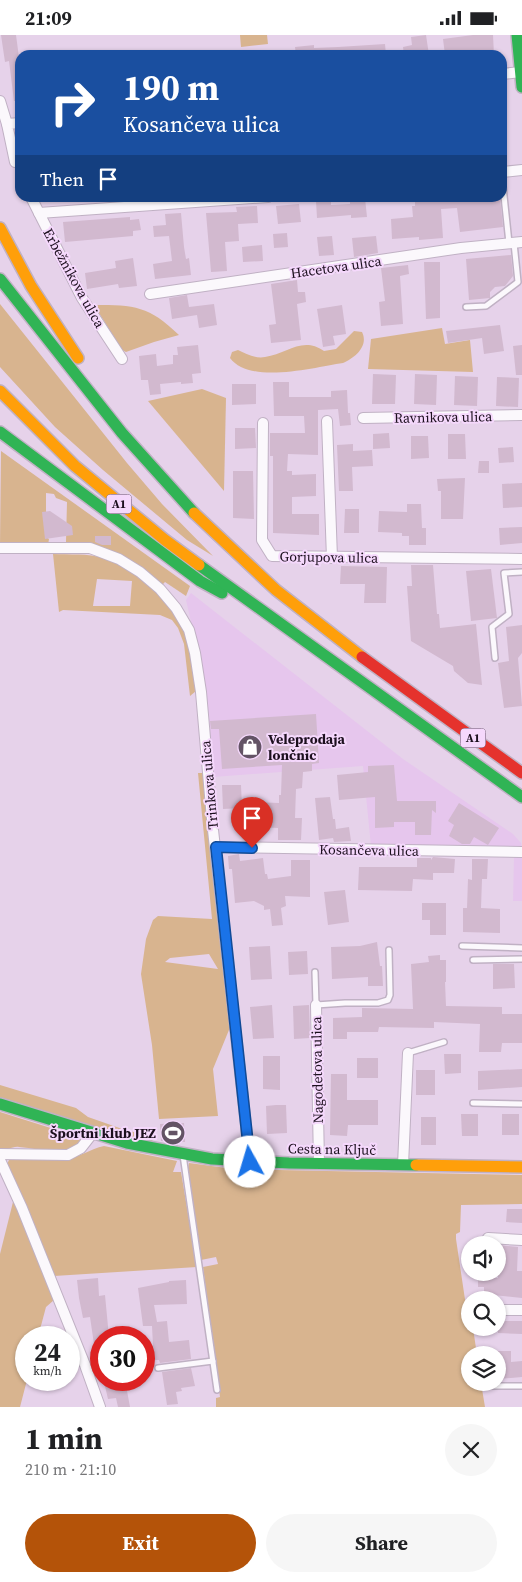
<!DOCTYPE html>
<meta charset="utf-8">
<style>
:root{--surface:#fff;--page:#f6f6f6;--text:#202124;--muted:#757577;--accent:#b45309}
body{margin:0;font-family:"Source Serif 4",serif;background:var(--page);color:var(--text);height:100vh;display:flex;flex-direction:column;font-size:19px;white-space:nowrap}
*{box-sizing:border-box;margin:0}
p{font-size:16px;color:var(--muted)}
.icon{flex:none;width:28px;height:28px;fill:none;stroke:currentColor;stroke-width:2;stroke-linecap:round;stroke-linejoin:round}
.map{position:relative;height:1372px;overflow:hidden}
.drawer{display:flex;flex-direction:column;background:var(--surface);flex:1}
.drawer>*{flex:none}
.banner{position:absolute;left:15px;top:15px;width:492px;height:152px;border-radius:15px;box-shadow:0 1px 4px #0004;background:#1a4fa0;color:#fff;overflow:hidden}
.controls{position:absolute;left:461px;top:1201px;display:grid;gap:10px}
.controls a{display:grid;place-items:center;width:45px;height:45px;border-radius:50%;background:var(--surface);box-shadow:0 1px 4px #0004;font-size:25px}
.speed{position:absolute;left:15px;top:1291px;display:flex;gap:10px;font-size:25px;font-weight:700;text-align:center}
.speed>*{display:grid;place-content:center;width:65px;height:65px;border-radius:50%;background:var(--surface);box-shadow:0 1px 4px #0004;line-height:1}
.speed small{font-size:12px;font-weight:400}
.speed .limit{border:8px solid #d22;background:#fff;color:#111}
.pin{position:absolute;display:grid;place-items:center;width:42px;height:42px;color:#fff;margin:-51px -21px;border-radius:50% 50% 50% 0;rotate:-45deg;box-shadow:0 0 5px #0007}
.pin .icon{rotate:45deg}
.me{position:absolute;width:55px;margin:-28px;rotate:354deg;stroke-linejoin:round;filter:drop-shadow(0 0 4px #0008)}
.turn{display:flex;align-items:center;gap:18px;height:105px;padding:0 25px;font-size:22px}
.turn .icon{width:65px;height:65px;stroke-width:2.5}
.turn b{display:block;font-size:35px;line-height:42px}
.then{display:flex;align-items:center;height:48px;padding:0 25px;background:#0003;gap:10px;font-size:19px}
.round{display:grid;place-items:center;flex:none;width:52px;height:52px;border-radius:26px;background:var(--page)}
.head{display:flex;align-items:center;justify-content:space-between;height:85px;padding:0 25px}
h1{font-size:30px;font-weight:700;line-height:38px}
.action{display:flex;gap:10px;margin-top:auto;padding:10px 25px}
.action a{flex:1;height:58px;border-radius:30px;background:var(--accent);color:#fff;font-size:20px;font-weight:700;line-height:58px;text-align:center}
.action a+a{background:var(--page);color:var(--text)}
.status{display:flex;justify-content:space-between;align-items:center;height:35px;padding:0 25px;background:var(--surface);direction:ltr}
.status svg{height:14px;fill:currentColor}
.map>svg:first-child{display:block}
.built{fill:#e6c6ed}
.green{fill:#d8b48f;fill-rule:evenodd}
.building{fill:#d2b9cf}
.lines{fill:none;stroke-linecap:round;stroke-linejoin:round}
.lane-casing{stroke:#c0b1c4;stroke-width:8}
.street-casing{stroke:#c0b1c4;stroke-width:12}
.fast-casing{stroke:#c0b1c4;stroke-width:14}
.slow-casing{stroke:#c0b1c4;stroke-width:14}
.jam-casing{stroke:#c0b1c4;stroke-width:14}
.lane{stroke:#fbf8fc;stroke-width:5}
.street{stroke:#fbf8fc;stroke-width:10}
.fast{stroke:#30b455;stroke-width:11}
.slow{stroke:#ff9f0a;stroke-width:11}
.jam{stroke:#e5322d;stroke-width:11}
.route-casing{stroke:#114b97;stroke-width:12}
.route{stroke:#1a73e8;stroke-width:9}
.labels{text-anchor:middle;dominant-baseline:central;stroke-width:4;stroke-linejoin:round;paint-order:stroke}
.shield{fill:#f5d8fc;stroke:#5d4b61;stroke-width:1}
.shield-label{font-size:12px;font-weight:bold;fill:#1c0f1e}
.street-label{font-size:14px;fill:#1c0f1e;stroke:#f5d8fc}
.poi-label{font-size:14px;font-weight:bold;fill:#1c0f1e;stroke:#f5d8fc;text-anchor:start}
</style>
<div class="status"><b>21:09</b><svg viewBox="0 0 49 12"><path d="M0 12V9h3v3zM5 12V6h3v6zM10 12V3h3v9zM15 12V0h3v12zM26 1h20v11H26zM47 4h2v5h-2z"/></svg></div>
<div class="map">
<svg width="522" height="1372" viewBox="0 0 522 1372">
<rect width="100%" height="100%" fill="#e6d2ea"/>
<g class="built">
<path d="M191,558l212,166 110,75 8,9 1,7 -151,-4 -8,-80 -150,11 -13,-116 -14,-61z"/>
<path d="M514,822h8v44h-9z"/>
</g>
<g class="green">
<path d="M240,0h27l1,9 -27,3z"/>
<path d="M0,269l127,159 35,41 51,52 -26,-16 -84,-70 -48,-43 -55,-60z"/>
<path d="M94,270c41,0 55,1 85,30l-25,7 -28,10 -4,-2z"/>
<path d="M442,293l3,16 25,-4 3,32 -105,-3 3,-30z"/>
<path d="M354,296l8,1c7,14 -7,26 -19,31 -28,4 -93,22 -113,-5l2,-6 6,-2c8,4 18,9 27,7 22,-3 37,-21 59,-6l12,-2z"/>
<path d="M202,354l24,9 -2,93 -76,-90z"/>
<path d="M1,416l189,135 -4,10 -21,-14 -3,3 -34,-26 -11,-6 -51,-11 1,-40 -11,-4 -2,-4 -8,-1v44l3,2 -1,6 -48,1z"/>
<path d="M53,519c16,1 35,-1 50,4 35,10 71,42 83,76 6,19 8,38 10,57l-6,5 -6,-52 -6,-16 -6,-8 -12,-5 -97,-5 -4,2zM97,544l35,2 -2,25h-37z"/>
<path d="M198,738h6l27,252 -18,44 5,47 -59,3 -7,-74 -11,-71 5,-35 7,-19 5,-4 54,3zM209,919l9,15 -53,-7 5,-4z"/>
<path d="M0,1050l76,23 12,9 40,14 25,4 1,3 -2,3 -23,-4 -129,-39z"/>
<path d="M0,1077l76,24 5,3v4c-21,14 -39,6 -62,4 -7,-1 -12,4 -19,4z"/>
<path d="M104,1111l73,15 -4,11h8l16,95 -143,9 -21,-55 -21,-42 -5,-15 3,-6c18,0 38,3 56,1 14,-2 24,-10 38,-13z"/>
<path d="M189,1128l45,6 288,6v29l-61,1 -1,27 -4,2v5l11,74 3,1v13l3,1 4,27h-7v28h11l4,24h-269v-9l4,-1 -17,-130 15,-3 -2,-7 -15,3 -14,-87z"/>
<path d="M14,1163l40,102 -8,7 -8,30h-12l1,43 -7,27h-20v-153z"/>
</g>
<g class="building">
<path d="M1,0h15l4,30v36h-6l-5,-40 -4,1z"/>
<path d="M426,0l3,20h-25l-1,-8 9,-2 -1,-8z"/>
<path d="M473,0h20l1,20h-49l-2,-16z"/>
<path d="M385,9l1,11h-90l-1,-8 19,-2v3l24,-1z"/>
<path d="M415,162h85l3,30 -43,5 -3,-24 -16,1 2,29 -24,2v-3l-27,2 -1,-20 22,-2 -1,-11h3z"/>
<path d="M365,163l2,19 -16,1v-3l-34,3 -1,-17 15,-1v5l19,-1v-4z"/>
<path d="M299,169l2,18 -23,2 -2,-18z"/>
<path d="M257,171l1,17 -20,1 1,17 -14,1 2,29 -16,1 -5,-59 31,-1 -1,-5z"/>
<path d="M181,178l3,34 2,12 3,-1 2,17 -36,4 -2,-15 19,-3 -3,-25 -15,1 -1,-11 13,-1 -1,-11z"/>
<path d="M130,182v3l9,-1 2,11 -8,1v5l-68,6 -2,-20z"/>
<path d="M287,198l1,14 -14,1 -1,-14z"/>
<path d="M332,201l2,19 -15,1 -2,-19z"/>
<path d="M376,201l2,17 -24,4 -2,-19z"/>
<path d="M262,210l1,16 -20,1 -1,-15z"/>
<path d="M511,220l2,21 -8,10 -10,1 -5,5v6l-21,2 -3,-41z"/>
<path d="M133,223l4,28 -18,2 -1,-4 -31,5 -2,-16 31,-5 -1,-7z"/>
<path d="M424,227h16v56l-14,1z"/>
<path d="M408,230l1,9 -9,2 3,48 -22,2 -2,-24 6,-1 -4,-33z"/>
<path d="M297,245l1,12h7l1,10 -9,2 4,36 -30,3 -2,-18 7,-1 -5,-40z"/>
<path d="M187,260l2,12 25,-3 3,21 -18,3 -2,-13 -25,4 -3,-21z"/>
<path d="M342,270l4,29 -13,2 2,9 -12,2 -6,-38z"/>
<path d="M500,290l4,26 -20,3 -2,-16 -34,5 -2,-12z"/>
<path d="M198,310l3,28 -9,1 1,9 -12,1v-2l-21,2 1,10 -11,1 -2,-15h-7l-2,-24 17,-2 1,12 16,-2v-9h5l-1,-8z"/>
<path d="M522,310v30h-6l-3,-29z"/>
<path d="M373,339l23,1 -1,29h-23z"/>
<path d="M415,339l22,1 -1,30 -22,-1z"/>
<path d="M455,341l23,1 -1,29 -23,-1z"/>
<path d="M497,342l22,1 -1,29 -22,-1z"/>
<path d="M273,347h16v15h42v-6l16,-1 1,23h2l1,12 -11,1 -2,-17 -20,1v45l-30,-1 -1,17h5v4l24,-1v22l-24,1v17h27v21l-46,-2v-77h-3v-23h35l-1,-17h-30z"/>
<path d="M232,349h24v20l-24,1z"/>
<path d="M235,393h20l1,20 -21,1z"/>
<path d="M389,398l1,15 -17,1v-15z"/>
<path d="M448,399h17l1,25h-18z"/>
<path d="M411,401h17l1,22 -18,1z"/>
<path d="M353,409v7l19,-1 1,16 -21,1 1,24h-14l-2,-46z"/>
<path d="M513,412l1,15 -15,1 -1,-15z"/>
<path d="M479,426h10v12h-11z"/>
<path d="M233,436h20l1,48 -21,-1z"/>
<path d="M465,443l-2,41h-22v-28h-3l-1,-12z"/>
<path d="M522,448v24l-19,1 -1,-24z"/>
<path d="M407,469h14l1,24h4v17h-17v-9h-7v-3l-24,-1 1,-21 28,1z"/>
<path d="M345,474h14v24h-15z"/>
<path d="M50,476l22,15 1,9 -28,4 -3,-27z"/>
<path d="M522,492v16l-22,2 -1,-17z"/>
<path d="M95,501h16v9h-9l-7,-3z"/>
<path d="M411,530h22l4,49h2l1,14 36,-4 6,61 -14,-2 -14,-12 -1,-5 -42,-25 -4,-55h5z"/>
<path d="M341,531l46,1 -1,36h-22l1,-19h-25z"/>
<path d="M491,534l6,49 -26,3 -5,-50z"/>
<path d="M522,590v28l-4,5 4,48 -18,2 -6,-45 11,-2 -3,-34z"/>
<path d="M316,679l3,49 -7,1v7l-9,1 -1,16 -6,1 -1,29h7l-1,22h-23v-12l-26,-1v-25l27,1v-8h2l1,-30 -60,4 -3,-40h-8l-1,-8z"/>
<path d="M394,730l3,36h39v12l-4,-3 -1,25h-16v-13h-21v5l-19,1v-31l-36,3 -2,-25 31,-3v-6z"/>
<path d="M222,750h19l1,23 -19,1z"/>
<path d="M330,762l3,22h2l1,10 13,-2 2,14 -17,1 -1,-4 -14,2 -4,-42z"/>
<path d="M459,768l40,25 -11,17 -14,-8 -4,7h-8l-13,-8 5,-11 -6,-4z"/>
<path d="M239,819l1,7 23,-3 2,16h2l1,5 23,-3v-16h19v37l-25,-1 1,10 -5,2 2,17 -11,1 -2,-17 -6,1v-4l-10,-5 -19,2 -3,-34h-3l-1,-13z"/>
<path d="M433,822l22,2 -1,14h-21v7l-20,-1 -1,12 -54,-1 1,-23h58v-9h14v2z"/>
<path d="M472,824h16l-1,20h-5l-1,29 19,1v24l-37,-1v-24h4l1,-29 4,1z"/>
<path d="M345,855l4,32 -21,3 -4,-33z"/>
<path d="M422,868h24v32h-16v-15h-8z"/>
<path d="M377,907l3,24h2l1,20h-15v-9l-36,2 -1,-32 29,-1z"/>
<path d="M270,911l2,33 -21,1 -2,-33z"/>
<path d="M307,916l1,23 -19,1 -1,-23z"/>
<path d="M440,920v5h6v22h-1l1,24 56,1v7h20v29h-20l-1,9h-22l1,-28 -46,-2v6l-55,-1 -1,5h-31v7h-14v-21l29,-1v-9l51,1 -2,-45 18,-2 -1,-6z"/>
<path d="M493,929h21l1,24 -22,1z"/>
<path d="M272,970l2,33 -21,1 -3,-32z"/>
<path d="M309,970l1,33 -16,1 -1,-33z"/>
<path d="M444,1019h17v19l-16,1z"/>
<path d="M263,1021h17v34l-17,-1z"/>
<rect x="357" y="1023" width="21" height="20"/>
<path d="M522,1034v18l-44,3v-19z"/>
<rect x="416" y="1035" width="19" height="25"/>
<path d="M331,1039h16v26h31v25h-30l-1,11 -17,-1z"/>
<path d="M276,1070h10l1,28 -20,1 -1,-28z"/>
<path d="M461,1079h17v22h-16z"/>
<rect x="502" y="1079" width="17" height="21"/>
<rect x="421" y="1082" width="15" height="28"/>
<path d="M184,1088l1,19 -24,-1 -1,-17z"/>
<path d="M507,1174h15v14l-16,-1z"/>
<path d="M498,1210l20,2 -1,24h5v27l-38,-4v-7h-6v-10l20,1z"/>
<path d="M98,1243l1,18 6,-1 4,42h-8v25l-9,1 -2,-11 5,-1 -5,-34 -7,1 -4,-20 -2,-18z"/>
<path d="M186,1245l1,24 -33,1 3,17 10,-1 2,21 20,-2 2,19 -31,4 -1,-3h-11l-1,-14h6l-1,-20h-9l-5,-38 31,-6v-1z"/>
<path d="M498,1286h24v13l-24,-1z"/>
<path d="M498,1316h13v11l11,-1v16l-24,2z"/>
<path d="M191,1333l4,18 -14,2 1,3 -6,1 2,12 -11,1 -5,-33z"/>
<path d="M115,1345h10l5,27h-12l-2,-9 -8,1 -4,-17z"/>
</g>
<g class="lines">
<defs>
<g id="lane">
<path d="M502,142l7,66"/>
<path d="M466,272l20,-1 32,-24 -4,-39"/>
<path d="M495,623l-3,-31 17,-13 -5,-41 18,-1"/>
<path d="M462,911l60,2"/>
<path d="M473,925l49,-1"/>
<path d="M315,937l1,33 29,-2h33l10,-3 2,-5 -1,-45"/>
<path d="M408,1018l36,-11"/>
<path d="M473,1068l49,1"/>
<path d="M183,1120l34,235"/>
<path d="M158,1333l55,-7"/>
<path d="M493,1351h29"/>
</g>
<g id="street">
<path d="M502,39l19,-2"/>
<path d="M0,66l7,23"/>
<path d="M15,127l-8,-38 13,-1"/>
<path d="M502,137l20,-2"/>
<path d="M31,162l8,16"/>
<path d="M150,259l311,-46 61,-6"/>
<path d="M122,324l-40,-61 -43,-85 229,-16"/>
<path d="M363,383l159,-3"/>
<path d="M327,386l5,137"/>
<path d="M263,388l-1,117 10,16 250,3"/>
<path d="M0,513h90l29,11 21,13 20,17 16,19 13,22 6,23 6,39 12,138 37,332"/>
<path d="M216,812l306,5"/>
<path d="M316,970l3,159"/>
<path d="M0,1119l68,1 13,-7 11,-14"/>
<path d="M0,1125l22,48 63,157 15,42"/>
<path d="M403,1130l5,-112"/>
<path d="M488,1203l34,2"/>
<path d="M498,1275h24"/>
</g>
<g id="fast">
<path d="M517,0l5,52"/>
<path d="M0,244l122,154 72,80"/>
<path d="M0,397l200,149 22,12"/>
<path d="M199,530l323,232"/>
<path d="M0,1069l127,39 85,16 77,4 127,2"/>
</g>
<g id="slow">
<path d="M0,193l31,58 47,72"/>
<path d="M0,356l75,75 90,74 34,25"/>
<path d="M194,478l82,77 86,67"/>
<path d="M416,1130l106,2"/>
</g>
<path id="jam" d="M362,622l160,116"/>
</defs>
<use href="#lane" class="lane-casing"/>
<use href="#street" class="street-casing"/>
<use href="#fast" class="fast-casing"/>
<use href="#slow" class="slow-casing"/>
<use href="#jam" class="jam-casing"/>
<use href="#lane" class="lane"/>
<use href="#street" class="street"/>
<use href="#fast" class="fast"/>
<use href="#slow" class="slow"/>
<use href="#jam" class="jam"/>
</g>
<g class="lines">
<defs>
<path id="route" d="M250,1127l-34,-315 36,1"/>
</defs>
<use href="#route" class="route-casing"/>
<use href="#route" class="route"/>
</g>
<defs>
<symbol id="shop-disc" viewBox="-11 -11 22 22"><circle r="9.5" fill="#635365" stroke="#f5d8fc"/><path d="M-5-2.5h2.3a2.7 3.5 0 0 1 5.4 0H5L5.5 6h-11ZM-1.5-2.5h3a1.5 2.3 0 0 0-3 0Z" fill="#fff"/></symbol>
<symbol id="stadium-disc" viewBox="-11 -11 22 22"><circle r="9.5" fill="#635365" stroke="#f5d8fc"/><path d="M0-5a6.5 5 0 1 0 0 10a6.5 5 0 1 0 0-10ZM-3.5-1.8h7v3.6h-7Z" fill="#fff"/></symbol>
</defs>
<g fill-rule="evenodd">
<use href="#shop-disc" x="236" y="698" width="28" height="28"/>
<use href="#stadium-disc" x="159" y="1084" width="28" height="28"/>
</g>
<g class="labels">
<g class="shield">
<rect x="106.5" y="459.5" width="25" height="19" rx="4"/>
<rect x="460.5" y="693.5" width="25" height="19" rx="4"/>
</g>
<g class="shield-label">
<text x="119" y="469">A1</text>
<text x="473" y="703">A1</text>
</g>
<g class="street-label">
<text transform="translate(336 232) rotate(-8)">Hacetova ulica</text>
<text transform="translate(74 243) rotate(61)">Erbežnikova ulica</text>
<text transform="translate(443 382) rotate(-1)">Ravnikova ulica</text>
<text transform="translate(329 522) rotate(1)">Gorjupova ulica</text>
<text transform="translate(209 750) rotate(-95)">Trinkova ulica</text>
<text transform="translate(369 815) rotate(1)">Kosančeva ulica</text>
<text transform="translate(317 1035) rotate(-91)">Nagodetova ulica</text>
<text transform="translate(332 1114) rotate(1)">Cesta na Ključ</text>
</g>
<g class="poi-label">
<text x="268" y="704">Veleprodaja<tspan x="268" dy="16">lončnic</tspan></text>
<text x="156" y="1098" text-anchor="end">Športni klub JEZ</text>
</g>
</g>
</svg>
<div class="controls">
<a><svg class="icon" aria-label="sound" viewBox="0 0 24 24"><path d="M4 9h4l5-4v14l-5-4H4zM17 9q2 3 0 6"/></svg></a>
<a><svg class="icon" aria-label="search" viewBox="0 0 24 24"><circle cx="10" cy="10" r="6"/><path d="M15 15l6 6"/></svg></a>
<a><svg class="icon" aria-label="layers" viewBox="0 0 24 24"><path d="M12 4l9 5-9 5-9-5zM3 14l9 5 9-5"/></svg></a>
</div>
<div class="speed"><div>24<small>km/h</small></div><div class="limit">30</div></div>
<div class="pin" style="left:252px;top:813px;background:#d93025"><svg class="icon" aria-label="arrive" viewBox="0 0 24 24"><path d="M6 21V4h12l-3 4 3 4H6"/></svg></div>
<svg class="me" style="left:250px;top:1127px" viewBox="-20 -20 40 40"><circle r="19" fill="#fff"/><path d="M0-13L10 11 0 6-10 11z" fill="#1a73e8"/></svg>
<div class="banner">
<div class="turn"><svg class="icon" aria-label="right" viewBox="0 0 24 24"><path d="M7 20v-9h11M14 6l5 5-5 5"/></svg><div><b>190 m</b>Kosančeva ulica</div></div>
<div class="then">Then<svg class="icon" aria-label="arrive" viewBox="0 0 24 24"><path d="M6 21V4h12l-3 4 3 4H6"/></svg></div>
</div>
</div>
<section class="drawer">
<div class="head"><div><h1>1 min</h1><p>210 m · 21:10</p></div><a class="round"><svg class="icon" aria-label="close" viewBox="0 0 24 24"><path d="M6 6l12 12M18 6L6 18"/></svg></a></div>
<div class="action"><a>Exit</a><a>Share</a></div>
</section>
